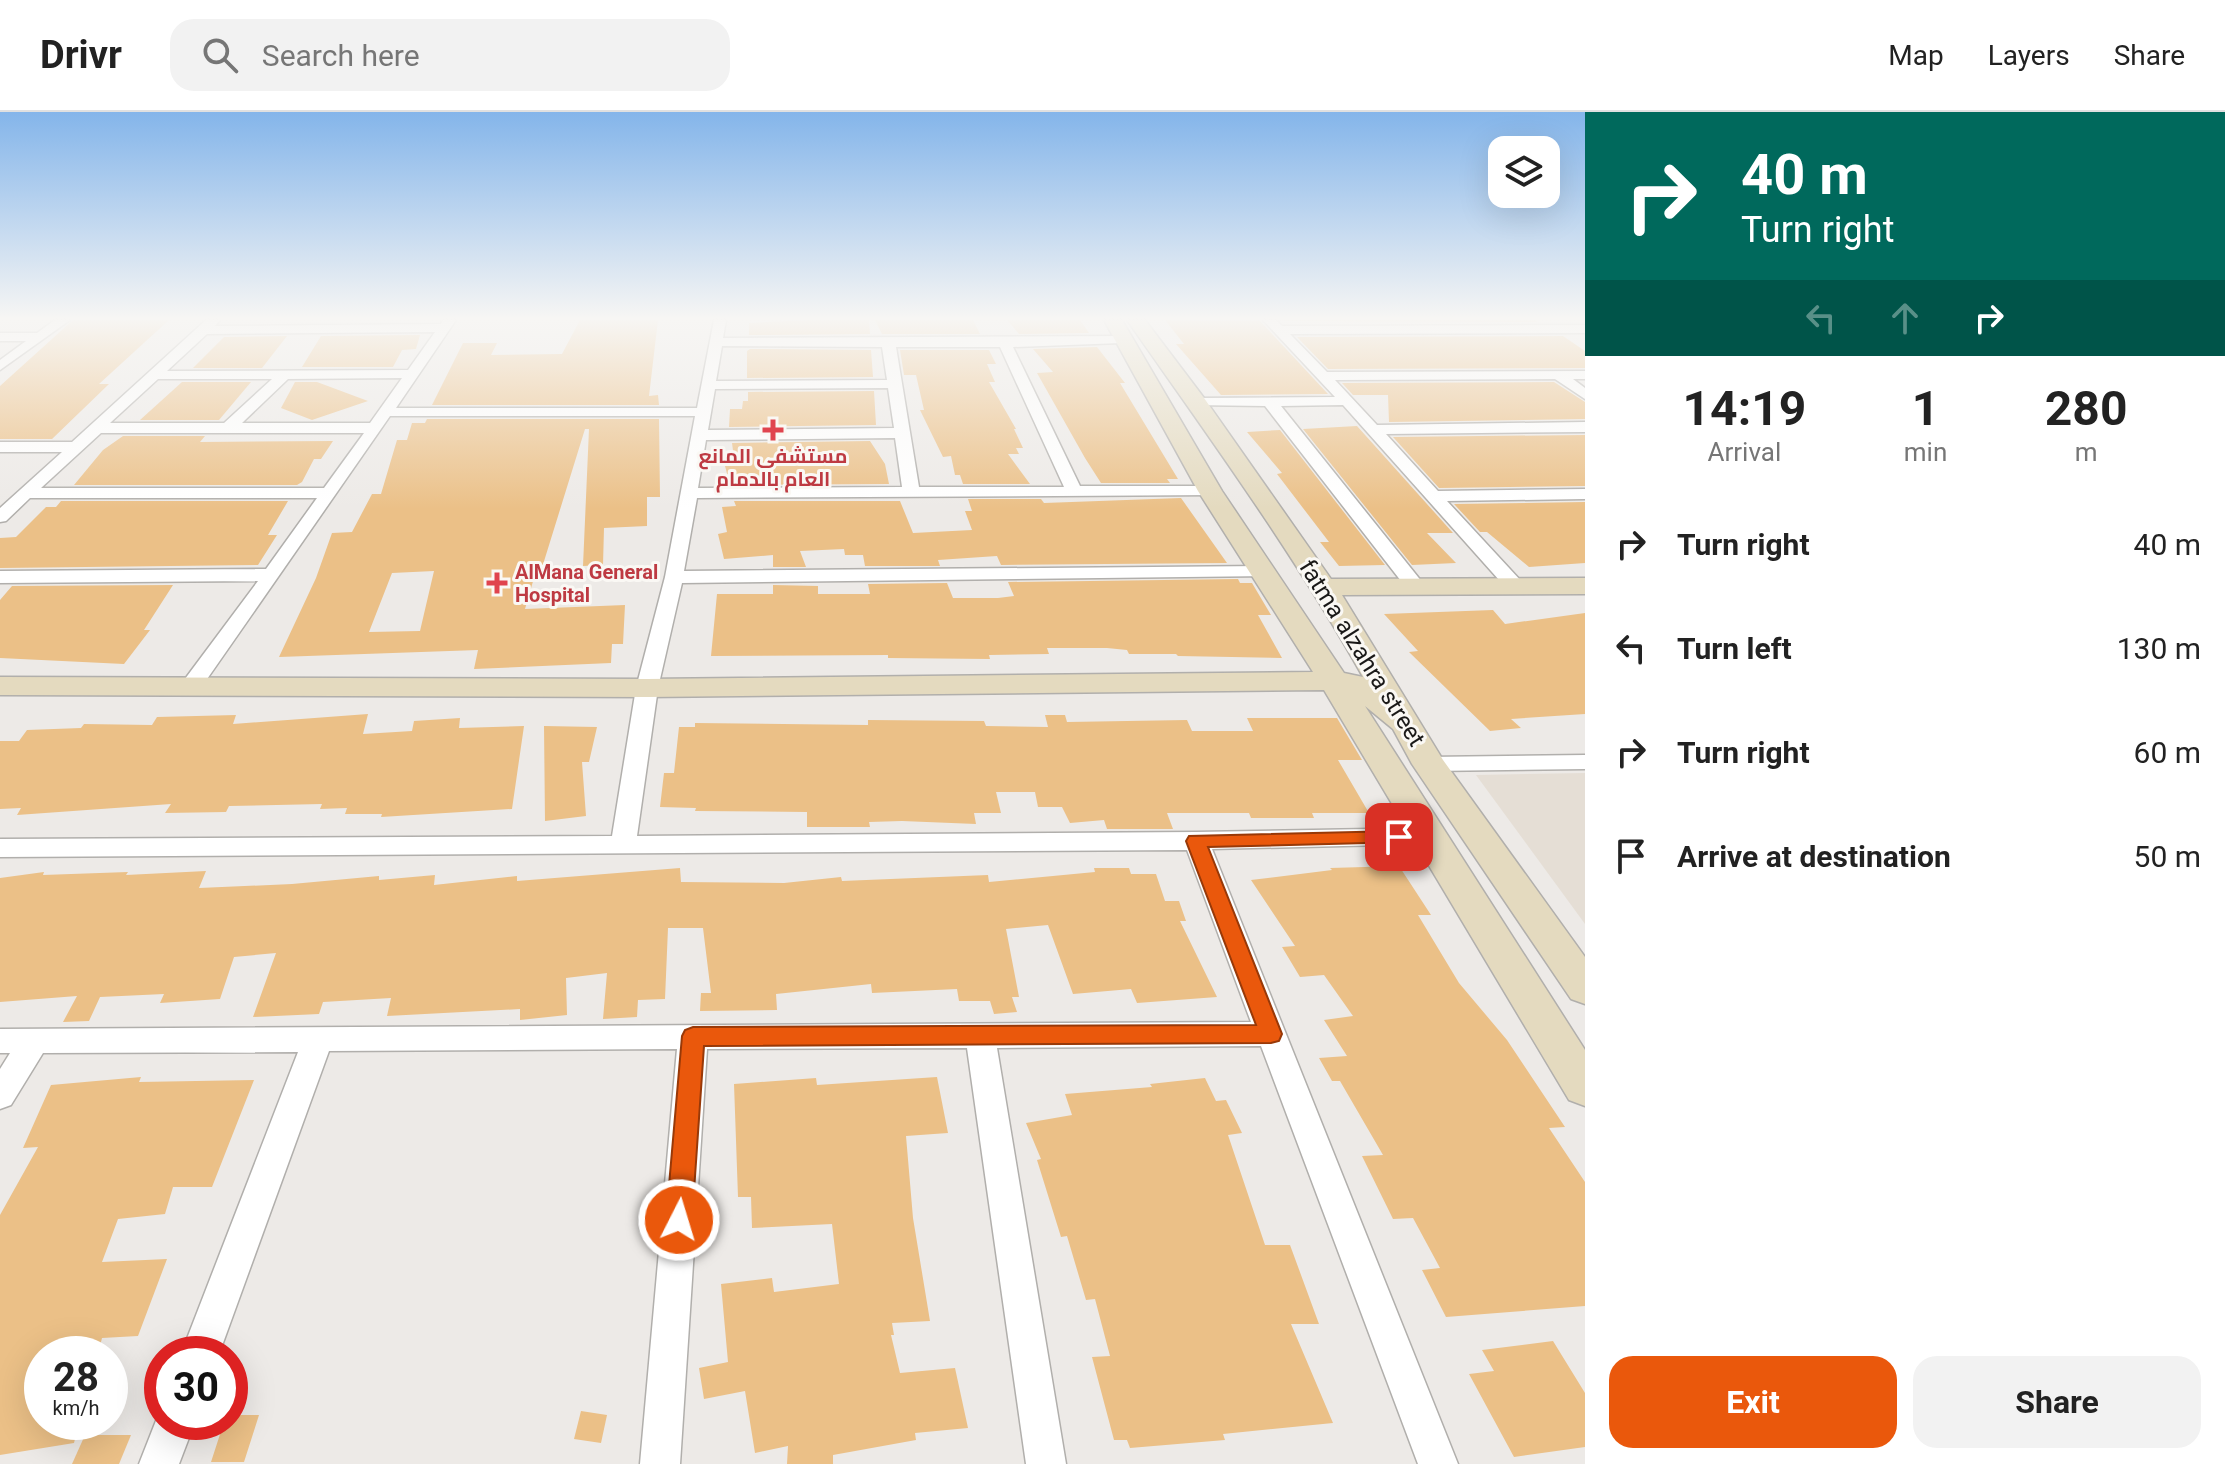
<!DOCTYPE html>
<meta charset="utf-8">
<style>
:root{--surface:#fff;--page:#f2f2f2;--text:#222;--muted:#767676;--line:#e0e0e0;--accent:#ea580c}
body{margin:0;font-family:Roboto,Cairo,sans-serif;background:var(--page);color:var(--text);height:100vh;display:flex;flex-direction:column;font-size:30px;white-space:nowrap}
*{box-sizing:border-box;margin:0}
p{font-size:26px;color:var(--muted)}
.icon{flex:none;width:44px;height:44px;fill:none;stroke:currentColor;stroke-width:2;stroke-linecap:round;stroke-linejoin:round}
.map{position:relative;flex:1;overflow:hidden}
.side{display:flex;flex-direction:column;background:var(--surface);width:640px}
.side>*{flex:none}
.hud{background:#00695c;color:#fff;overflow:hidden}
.fabs{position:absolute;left:1488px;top:24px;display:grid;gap:16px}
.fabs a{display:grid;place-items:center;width:72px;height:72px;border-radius:16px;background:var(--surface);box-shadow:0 8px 32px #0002;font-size:40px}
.speed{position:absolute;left:24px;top:1224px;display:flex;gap:16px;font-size:40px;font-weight:700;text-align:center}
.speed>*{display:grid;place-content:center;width:104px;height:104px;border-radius:50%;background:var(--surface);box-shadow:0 8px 32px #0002;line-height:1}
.speed small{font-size:20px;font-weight:400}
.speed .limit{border:12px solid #d22;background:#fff;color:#111}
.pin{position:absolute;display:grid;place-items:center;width:68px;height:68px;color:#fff;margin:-34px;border-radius:16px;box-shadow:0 4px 12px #0006}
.me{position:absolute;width:88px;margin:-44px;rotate:5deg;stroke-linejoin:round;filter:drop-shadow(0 0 6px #0008)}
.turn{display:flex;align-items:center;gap:28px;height:168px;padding:0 24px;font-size:36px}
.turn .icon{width:104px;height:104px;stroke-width:2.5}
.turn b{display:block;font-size:56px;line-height:68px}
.lanes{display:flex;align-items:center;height:76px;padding:0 24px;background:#0003;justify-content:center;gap:40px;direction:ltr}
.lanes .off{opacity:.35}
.eta{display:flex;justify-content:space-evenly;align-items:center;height:136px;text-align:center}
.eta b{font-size:48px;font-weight:700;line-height:56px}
.cta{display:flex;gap:16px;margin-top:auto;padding:16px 24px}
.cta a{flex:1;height:92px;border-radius:24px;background:var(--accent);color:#fff;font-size:32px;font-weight:700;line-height:92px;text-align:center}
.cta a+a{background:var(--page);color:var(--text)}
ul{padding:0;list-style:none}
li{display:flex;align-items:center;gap:24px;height:104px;padding:0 24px}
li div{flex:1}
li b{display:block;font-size:30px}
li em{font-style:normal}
header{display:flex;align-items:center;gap:48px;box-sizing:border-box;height:112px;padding:0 40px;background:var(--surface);border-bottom:2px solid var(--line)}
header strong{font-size:38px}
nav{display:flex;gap:44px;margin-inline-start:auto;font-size:28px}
.search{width:560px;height:72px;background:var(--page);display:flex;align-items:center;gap:20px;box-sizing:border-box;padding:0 28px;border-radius:24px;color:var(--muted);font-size:30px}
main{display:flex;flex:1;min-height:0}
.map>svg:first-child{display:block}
.built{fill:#e5ded5}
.building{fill:#ebc087;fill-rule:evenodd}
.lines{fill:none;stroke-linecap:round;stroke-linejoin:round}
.street-casing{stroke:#b1afac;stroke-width:3}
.secondary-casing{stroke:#b1afac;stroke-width:3}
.street{fill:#fff;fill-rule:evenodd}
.secondary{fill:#e4dabf;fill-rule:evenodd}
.route{fill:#ea580c;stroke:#983908;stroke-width:2}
.health-dot{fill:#e0444e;stroke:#faf8f4;stroke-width:3}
.labels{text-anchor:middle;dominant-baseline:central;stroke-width:6;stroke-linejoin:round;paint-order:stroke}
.far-health-label{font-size:20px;font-weight:bold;fill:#be3a42;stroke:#faf8f4}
.street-label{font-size:24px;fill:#1a1918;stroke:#faf8f4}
</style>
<header>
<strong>Drivr</strong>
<div class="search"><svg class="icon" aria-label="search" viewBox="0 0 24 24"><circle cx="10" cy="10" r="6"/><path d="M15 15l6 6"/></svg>Search here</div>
<nav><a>Map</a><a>Layers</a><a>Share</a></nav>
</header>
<main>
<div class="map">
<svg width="1585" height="1352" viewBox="0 0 1585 1352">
<rect width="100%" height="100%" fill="#edeae7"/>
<path class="built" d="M1585,661v151l-109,-149z"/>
<g class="building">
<path d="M73,208h96l-70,64h10l-57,55h-52v-53z"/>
<path d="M580,208h78l-9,76 9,-1 1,10h-227l31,-62h34l-6,12 71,-1z"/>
<path d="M808,208h61l1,14 -121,1v-12z"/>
<path d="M875,208h98l7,14h-98z"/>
<path d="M1007,208h73l9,13 -70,1z"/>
<path d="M1165,208l95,1 68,73 -107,1 -45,-51h8z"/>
<path d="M1286,208h249l3,2 -257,-1z"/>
<path d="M420,223l-4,14 -14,1 -9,17h-91l19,-31z"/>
<path d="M287,224l-25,32h-69l31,-31z"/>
<path d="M1563,224l22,15v17l-257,1 -31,-32z"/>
<path d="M1097,235l28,36h-5l58,96h-11l3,4h-69l-16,-25 -48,-85 16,-1 -20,-23z"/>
<path d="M750,237l121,1 2,27 -126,1v-27z"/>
<path d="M900,238h89l7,14h-9l8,18h-6l27,47h-2l9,19h-7l3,6h-11l22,30h-67l-3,-9h-5l-4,-19 -8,1 -23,-47h4l-8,-35h-12z"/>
<path d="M182,270h69l-32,38h-79z"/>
<path d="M295,270h22l51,19 -56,19 -31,-12z"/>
<path d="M1554,270l31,20v17l-196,3 -1,-27h-35l-11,-12z"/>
<path d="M874,279l2,34 -147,2 1,-18h12l1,-8h5v-9z"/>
<path d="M427,307h232l1,78h-13v29l-43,2 -1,37 -20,1 6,-137h-4l-44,142h-5l-11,38 100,-4 -2,39h-11l-1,19 -137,6 4,-19 -199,7 37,-79 16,-45 20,-1 20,-38h9l16,-54h10l5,-17h13zM434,459l-14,60 -51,1 23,-59z"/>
<path d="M1357,314l96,107h-26l29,30 -44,2 -109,-136z"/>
<path d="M1280,318l105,135 -46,1 -19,-24h9l-52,-68 5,-1 -35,-41z"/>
<path d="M1585,323v51l-146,2 -46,-51z"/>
<path d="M123,324h82l-5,6 133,-1 -12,18h-7l-12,23 -5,3h-223l29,-35z"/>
<path d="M870,329l15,23 4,20 -159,1 -5,-19 10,-1 -3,-22z"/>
<path d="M1181,386l46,65 -226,2 -4,-9 -59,4 2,6h-75l-2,-11h-18l-1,-6 -44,2 6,16h-33v-12l-49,4 -6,-25 9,-2 -5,-25 14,-1 -2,-5h166l13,32 59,-3 -7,-19h7l-4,-12h73l3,4z"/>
<path d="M61,389h227l-20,34h9l-19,30 -258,3v-30l16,-1 30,-30h10z"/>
<path d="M1585,390v61l-56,4 -42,-35h-7l-26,-28z"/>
<path d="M1238,467l2,4h12l19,32h-13l24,43 -104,-2 -2,-2h-47l-2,-4 -20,-2h-60l2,6 -60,1 1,4 -102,-1v-3l-177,1 6,-62h56v-9l45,1v8h52l-2,-10 79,-1 6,15h45l16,-2 -6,-14z"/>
<path d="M173,473l-29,45h6l-26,34 -124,-6v-58l12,-14z"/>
<path d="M1493,498l12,14 80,-11v101l-74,5 10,9 -31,3 -81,-79 9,-1 -34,-37z"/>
<path d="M368,602l-5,20 49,-3 2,-10 46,-3 -1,10 65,-2 -12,83 -131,8 1,-3h-37l2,-6 -27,1 2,-5 -93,2 -3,6 -61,1 6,-9 -154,11 4,-7 -21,1v-68h19l8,-11 54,-2 3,-4 68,1 5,-8 79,-2 -3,9z"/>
<path d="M1045,603h20l2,7 120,-2 5,11h61l-6,-13h90l25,42h-24l31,53h-57l2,5h-63l-2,-5h-82l6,16h-66l-3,-9 -34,3 -8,-16h-24l-3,-15h-39l5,21h-27l2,11 -74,-3 -33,1 1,5h-63v-15l-112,-1 1,-3 -36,-1 4,-34h10l5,-46h16v-4l173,2v-5l116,1 2,5 62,1z"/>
<path d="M544,614l53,1 -8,35h-7l4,54 -41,5z"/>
<path d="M1399,754l32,49h-13l41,68 48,57 58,87 -16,1 36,54v124l-139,11 -24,-47 18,-2 -27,-50 -20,1 -31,-63 21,-1 -43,-74h-8l-13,-23 28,-2 -23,-36 29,-4 -29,-41 -24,2 -18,-30 13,-1 -44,-66 81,-10 -2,-2z"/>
<path d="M680,756l1,14 103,1 57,-6 1,4 146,-6 1,7 106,-10 -1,-4h35l2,6h25l9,27h14l7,20h-6l37,76 -80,6 -6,-14 -58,5 -25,-69 -42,4 13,68h-7l5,15 -23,2 -4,-13h-31l-2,-12 -85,4 -1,-9 -95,10 1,16 -77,1 1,-18h10l-8,-65h-35l-3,71 -27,1 -1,17 -34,2 4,-46 -41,5 1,37 -47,5v-11l-133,7 4,-18 -68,4 -4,12 -66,3 23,-64 -42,4 -14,42 -60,4 4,-9 -64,3 -11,24 -26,1 14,-26 -77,6v-124l44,-6 -1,3 85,-3 -2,3 80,-4 -7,17 93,-4 87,-8v4l56,-5 -1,10 83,-9v5z"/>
<path d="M141,965l-2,5 115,-2 -42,107h-39l-8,27 -47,5 -16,43 65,-3 -29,77 -36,2 -4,16h-56v68h37l-5,21 -74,12v-240l38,-68 -15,1 28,-63z"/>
<path d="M937,965l11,56 -42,3 7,82 17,103 -38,2 2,12h-3l9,38 55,-5 13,60 -53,5 1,7 -83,15v9h-46l1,-18 -33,7 -10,-62 -41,8 -5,-31 29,-6 -7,-78 51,-6 2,14 65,-8 -7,-60 -80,4 -1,-31h-13l-4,-113 82,-6 1,7z"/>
<path d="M1205,966l11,23 10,-1 16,33 -14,2 37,110h25l29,79h-28l42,99 -110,11 2,6 -95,8 -3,-8h-13l-22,-83 18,-1 -15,-57 -9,1 -19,-64 -6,1 -24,-77 4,-1 -15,-36 46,-8 -7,-21 87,-7 -2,-3z"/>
<path d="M1553,1229l32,52v54l-71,10 -45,-83 25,-3 -12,-21z"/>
<path d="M581,1299l26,4 -6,28 -27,-4z"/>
<path d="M230,1303h29l-15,47h-33l13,-40h6z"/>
<path d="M85,1323h46l-12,29h-47z"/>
</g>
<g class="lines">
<defs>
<g id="street">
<path d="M55,208h15l-70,50v-10l26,-19h-26v-8h37z"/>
<path d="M206,208h14l-5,6 226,-2 2,-4h13l-60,88h301l17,-88h12l-3,18 403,-2v6l-5,1 -108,4 67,139h130l6,1 2,4 -2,4 -519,3 -13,73 579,-5 9,6 -2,4 -588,7 -24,105 -21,148 559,-4 232,-4 9,2 4,6 -4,6 -9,2 -216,5 246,615h-40l-157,-418 -264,2 69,416h-40l-59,-416 -260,1 -27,415h-40l37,-415 -348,2 -110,303h-38l117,-302 -255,1 -32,52 -11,4v-40l10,-16h-10v-24l1251,-7 -64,-172 -1187,7v-18l612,-3 24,-148 29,-111 30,-161h-305l-192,276 -8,1 -11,-6 79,-106 -258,2v-12l266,-2 51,-71h-287l-24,23 -6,1v-14l62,-56h-62v-10h72zM435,220l-27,38 -241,1 40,-37zM722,234l160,1 5,33 -171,1zM896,235h104l64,140h-145zM402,266l-32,45h-128l46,-44zM158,267h114l-48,44h-114zM888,276l6,40 -186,2 7,-41zM101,321h263l-40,55h-283zM895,326l7,49 -204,1 8,-48z"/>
<path d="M1263,208h13l6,6 303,-1v8l-295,1 37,38 258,-1v8h-12l12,9v11l-30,-20 -220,1 42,45 208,-3v10l-199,2 52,57 147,-2v10l-138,2 75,81 3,4 -3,4h-14l-165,-185 -62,1 141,176 3,4 -3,4h-14l-143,-184 -73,-1 -2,-3 7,-4 138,-1z"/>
<path d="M1585,643v14l-156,2 -8,-2 -4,-5 4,-5 8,-2z"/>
<path d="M161,1296l1,14h33l-16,42h-40z"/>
</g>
<path id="secondary" d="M1104,208h18l100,171 122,182 19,4c-70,-125 -154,-240 -236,-357h18l59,78 127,181 254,-1v16l-243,1 101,165 142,197v47l-14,-5 -159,-235 -19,-35 -28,-23 220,344v56l-16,-6 -245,-410 -677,7 -647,-2v-18l647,2 666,-7 -115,-181z"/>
</defs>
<use href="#street" class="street-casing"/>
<use href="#secondary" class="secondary-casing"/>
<use href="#street" class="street"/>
<use href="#secondary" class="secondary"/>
</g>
<linearGradient id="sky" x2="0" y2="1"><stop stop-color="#84b5ea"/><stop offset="0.52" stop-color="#f7f6f4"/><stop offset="1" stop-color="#f7f6f4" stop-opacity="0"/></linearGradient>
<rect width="1585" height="397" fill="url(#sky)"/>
<path class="route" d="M1399,719l9,6 -2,5 -198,5 74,187 -3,7 -8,2 -567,3 -12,174 -4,8 -9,4 -9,-4 -4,-8 16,-184 3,-6 8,-3 563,-2 -70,-184 3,-5z"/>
<g class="health-dot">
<path d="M769 306h8v8h8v8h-8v8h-8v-8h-8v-8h8z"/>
<path d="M493 459h8v8h8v8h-8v8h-8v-8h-8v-8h8z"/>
</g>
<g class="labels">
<g class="far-health-label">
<text x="773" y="344">مستشفى المانع<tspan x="773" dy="23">العام بالدمام</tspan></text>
<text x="515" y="460" text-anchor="start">AlMana General<tspan x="515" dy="23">Hospital</tspan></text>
</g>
<g class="street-label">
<text transform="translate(1362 541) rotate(58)">fatma alzahra street</text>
</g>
</g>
</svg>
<div class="fabs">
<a><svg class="icon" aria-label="layers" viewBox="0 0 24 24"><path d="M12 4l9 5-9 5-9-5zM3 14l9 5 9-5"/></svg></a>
</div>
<div class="speed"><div>28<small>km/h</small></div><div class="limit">30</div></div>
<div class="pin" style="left:1399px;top:725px;background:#d93025"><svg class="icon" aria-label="arrive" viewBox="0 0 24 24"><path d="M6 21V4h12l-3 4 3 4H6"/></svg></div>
<svg class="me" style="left:679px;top:1108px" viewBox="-20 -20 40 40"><circle r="17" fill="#ea580c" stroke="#fff" stroke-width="3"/><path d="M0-11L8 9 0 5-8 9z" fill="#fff"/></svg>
</div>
<section class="side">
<div class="hud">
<div class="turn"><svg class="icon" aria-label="right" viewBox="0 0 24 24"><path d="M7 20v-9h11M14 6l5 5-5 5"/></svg><div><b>40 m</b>Turn right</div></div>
<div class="lanes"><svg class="icon off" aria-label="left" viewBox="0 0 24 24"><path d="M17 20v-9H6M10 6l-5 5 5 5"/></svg><svg class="icon off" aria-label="ahead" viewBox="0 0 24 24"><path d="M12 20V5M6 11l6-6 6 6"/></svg><svg class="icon" aria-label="right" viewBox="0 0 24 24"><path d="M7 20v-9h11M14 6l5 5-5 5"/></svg></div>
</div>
<div class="eta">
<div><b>14:19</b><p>Arrival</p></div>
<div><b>1</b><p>min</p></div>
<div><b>280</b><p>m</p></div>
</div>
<ul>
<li><svg class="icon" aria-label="right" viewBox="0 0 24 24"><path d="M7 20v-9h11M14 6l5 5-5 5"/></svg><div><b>Turn right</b></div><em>40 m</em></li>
<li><svg class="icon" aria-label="left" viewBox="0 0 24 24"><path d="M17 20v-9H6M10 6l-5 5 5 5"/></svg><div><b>Turn left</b></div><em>130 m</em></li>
<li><svg class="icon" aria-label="right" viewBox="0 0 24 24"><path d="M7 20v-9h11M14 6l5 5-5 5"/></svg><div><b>Turn right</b></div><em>60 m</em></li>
<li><svg class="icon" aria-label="arrive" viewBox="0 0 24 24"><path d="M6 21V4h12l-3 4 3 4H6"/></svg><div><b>Arrive at destination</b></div><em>50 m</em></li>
</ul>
<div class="cta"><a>Exit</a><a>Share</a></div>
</section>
</main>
